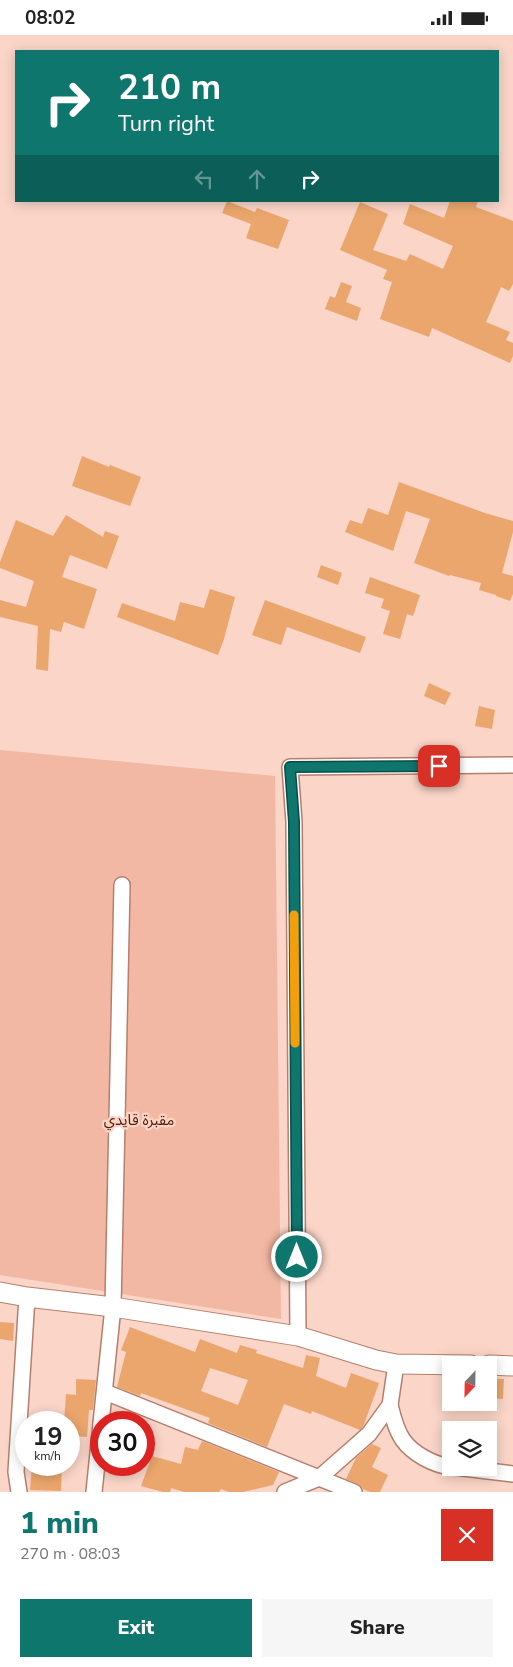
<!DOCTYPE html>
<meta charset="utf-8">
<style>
:root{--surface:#fff;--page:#f6f6f6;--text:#222;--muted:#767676;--accent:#0f766e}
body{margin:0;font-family:"Nunito Sans","Noto Sans Arabic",sans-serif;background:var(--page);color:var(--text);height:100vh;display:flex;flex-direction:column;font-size:19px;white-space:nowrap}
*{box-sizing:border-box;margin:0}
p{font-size:16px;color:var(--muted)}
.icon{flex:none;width:28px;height:28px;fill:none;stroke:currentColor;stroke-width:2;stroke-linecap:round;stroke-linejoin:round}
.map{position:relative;height:1457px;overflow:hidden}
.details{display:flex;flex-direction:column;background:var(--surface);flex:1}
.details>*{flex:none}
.guide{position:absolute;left:15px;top:15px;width:484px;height:152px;border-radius:0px;box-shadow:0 2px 12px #0003;background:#0f766e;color:#fff;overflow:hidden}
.needle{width:32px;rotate:202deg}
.tools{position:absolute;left:442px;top:1321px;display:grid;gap:10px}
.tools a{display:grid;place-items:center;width:55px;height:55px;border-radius:0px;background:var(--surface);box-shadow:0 2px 12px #0003;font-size:25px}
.speed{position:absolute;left:15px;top:1376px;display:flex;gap:10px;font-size:25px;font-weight:700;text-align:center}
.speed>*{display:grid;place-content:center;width:65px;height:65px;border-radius:50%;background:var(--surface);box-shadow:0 2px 12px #0003;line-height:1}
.speed small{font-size:12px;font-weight:400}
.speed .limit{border:8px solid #d22;background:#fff;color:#111}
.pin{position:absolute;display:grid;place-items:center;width:42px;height:42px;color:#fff;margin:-21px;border-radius:10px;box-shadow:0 2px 8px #0006}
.me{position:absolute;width:55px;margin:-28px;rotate:0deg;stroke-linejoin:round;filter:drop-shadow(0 0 4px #0008)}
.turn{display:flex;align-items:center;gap:18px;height:105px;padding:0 20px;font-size:22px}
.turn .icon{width:65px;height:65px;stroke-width:2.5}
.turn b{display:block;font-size:35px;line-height:42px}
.lanes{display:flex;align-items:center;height:48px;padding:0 20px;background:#0003;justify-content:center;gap:25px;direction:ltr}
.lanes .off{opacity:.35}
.round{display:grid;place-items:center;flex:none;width:52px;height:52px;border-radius:0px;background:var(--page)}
.head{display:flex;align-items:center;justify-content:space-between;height:85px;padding:0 20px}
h1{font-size:30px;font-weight:800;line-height:38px;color:var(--accent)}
.cta{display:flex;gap:10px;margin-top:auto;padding:10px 20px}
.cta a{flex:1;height:58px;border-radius:0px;background:var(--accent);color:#fff;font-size:20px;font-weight:800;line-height:58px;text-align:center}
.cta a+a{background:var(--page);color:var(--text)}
.status{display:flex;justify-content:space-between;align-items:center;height:35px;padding:0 25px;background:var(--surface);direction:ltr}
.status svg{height:14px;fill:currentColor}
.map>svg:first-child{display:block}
.green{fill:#f2b8a3}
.building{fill:#eaa66c;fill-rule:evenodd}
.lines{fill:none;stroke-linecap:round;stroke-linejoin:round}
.minor-casing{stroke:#b67f6b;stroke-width:18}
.tertiary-casing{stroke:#b67f6b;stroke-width:21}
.minor{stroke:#fff;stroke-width:15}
.tertiary{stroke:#fff;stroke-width:19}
.route-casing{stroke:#0a4d48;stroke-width:12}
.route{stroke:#0f766e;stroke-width:9}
.slow{stroke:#f59e0b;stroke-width:9}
.labels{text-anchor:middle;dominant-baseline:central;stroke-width:4.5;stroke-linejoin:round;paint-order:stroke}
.park-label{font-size:15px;fill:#511e09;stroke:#fad5c8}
</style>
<div class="status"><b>08:02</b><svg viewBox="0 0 49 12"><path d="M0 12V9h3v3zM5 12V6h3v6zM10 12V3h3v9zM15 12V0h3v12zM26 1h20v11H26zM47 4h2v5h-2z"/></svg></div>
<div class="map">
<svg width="513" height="1457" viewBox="0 0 513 1457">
<rect width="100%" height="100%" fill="#fad5c8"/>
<path class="green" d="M0,715l275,26 6,543 -281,-44z"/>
<g class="building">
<path d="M227,166l28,11 2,-4 32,12 -11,29 -32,-11 5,-14 -29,-11z"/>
<path d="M450,166h28l-2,6 37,14v63l-4,7 -8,-4 -15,35 24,10 -4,8 7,3v13l-3,7 -78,-35 -3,9 -49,-18 12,-37 -9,-3 4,-9 -47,-20 20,-48 28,12 -15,36 33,11 4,-7 33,15 10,-23 -50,-22 7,-20 34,14z"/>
<path d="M341,247l11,4 -6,16 15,6 -4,13 -32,-12 5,-13 5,2z"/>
<path d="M82,421l27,11 1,-2 31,12 -11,29 -58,-20z"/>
<path d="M399,447l86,31 28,8v11l-11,41 11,3v18l-3,7 -14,-5v-1l-17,-5 2,-7 -31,-8 -1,1 -35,-13 16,-44 -24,-8 -13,40 -48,-19 5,-12 12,4 6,-16 20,7z"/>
<path d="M66,480l37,22 2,-6 14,5 -12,33 -37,-14 -8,22 35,12 -13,40 -20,-7 -3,10 -11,-3 -2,42 -12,-2 2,-43 -38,-9v-17l26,7 8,-26 -34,-13v-6l16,-42 37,16z"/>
<path d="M321,530l21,8 -4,12 -21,-8z"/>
<path d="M370,542l50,18 -7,21 -6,-2 -7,25 -17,-5 7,-23 -9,-3 3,-9 -19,-6z"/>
<path d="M210,554l25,8 -11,42 -6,16 -101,-38 5,-14 53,18 5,-19 24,6z"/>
<path d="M265,565l101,37 -6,16 -73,-26 -6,18 -29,-10z"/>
<path d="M429,648l22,10 -6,12 -21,-9z"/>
<path d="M479,671l16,4 -3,19 -17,-3z"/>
<path d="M0,1287l14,1 -1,18 -13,-2z"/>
<path d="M130,1292l65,25 5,-13 37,14 3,-8 17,5 -1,3 47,15 3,-13 14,3 -4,18 30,12 5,-15 28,10 -16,44 -3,3 -48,-19 -1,3 -27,-10 -17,43 -59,-24 2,-5 -69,-25 -1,3 -23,-9 9,-35 -5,-2zM210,1333l38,12 -10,25 -37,-14z"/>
<path d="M76,1344l20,1 -3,30h-4l-2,27 -18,-1v-13h-5l2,-29 10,1z"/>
<path d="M489,1344h15l-1,20 -13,-1v-4h-1z"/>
<path d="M202,1406l77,31 -6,13 -30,7h-14l-8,-3 -2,3h-35l-13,-4 -1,4h-7l-22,-6 11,-30 29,8 4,-17 13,3z"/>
<path d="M372,1409l9,4 -9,19 16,8 -8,17h-10l-7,-3 -5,-5 -12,-5 10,-21z"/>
<path d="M32,1430h30l-1,26 -31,-1z"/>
</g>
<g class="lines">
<defs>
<g id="minor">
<path d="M298,1301l-4,-514 -4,-55 223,-2"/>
<path d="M105,1357l249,100"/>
<path d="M390,1370c3,12 6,25 13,35 10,14 31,25 48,27"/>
<path d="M101,1388l12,-116 9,-422"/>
<path d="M455,1432l58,7"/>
<path d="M19,1457l-3,-20 11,-175"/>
<path d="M94,1457l7,-68"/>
<path d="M285,1457l34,-14 50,-44 21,-29 6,-41"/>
</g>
<g id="tertiary">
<path d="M0,1257l27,5 86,10 185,29 78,24 20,4 75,1"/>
<path d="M489,1330l24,1"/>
</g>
</defs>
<use href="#minor" class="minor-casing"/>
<use href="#tertiary" class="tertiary-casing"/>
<use href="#minor" class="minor"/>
<use href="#tertiary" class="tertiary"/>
</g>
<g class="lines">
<defs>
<path id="route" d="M297,1222l-3,-435 -4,-55 149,-1"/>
</defs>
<use href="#route" class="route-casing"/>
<use href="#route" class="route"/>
<path class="slow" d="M294,880l1,128"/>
</g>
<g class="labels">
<g class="park-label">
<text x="139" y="1085">مقبرة قايدي</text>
</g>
</g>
</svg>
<div class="tools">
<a><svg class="needle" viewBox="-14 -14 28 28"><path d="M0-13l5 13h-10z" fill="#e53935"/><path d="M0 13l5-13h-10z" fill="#767676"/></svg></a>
<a><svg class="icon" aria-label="layers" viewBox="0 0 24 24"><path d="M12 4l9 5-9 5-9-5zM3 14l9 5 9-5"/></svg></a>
</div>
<div class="speed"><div>19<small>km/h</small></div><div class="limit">30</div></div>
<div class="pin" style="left:439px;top:731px;background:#d93025"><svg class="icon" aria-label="arrive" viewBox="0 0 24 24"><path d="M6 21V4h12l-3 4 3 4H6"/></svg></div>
<svg class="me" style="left:297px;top:1222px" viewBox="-20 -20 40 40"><circle r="17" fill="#0f766e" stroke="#fff" stroke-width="3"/><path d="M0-11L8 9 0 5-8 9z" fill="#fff"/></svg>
<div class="guide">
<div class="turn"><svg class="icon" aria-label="right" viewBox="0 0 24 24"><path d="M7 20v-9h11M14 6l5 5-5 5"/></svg><div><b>210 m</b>Turn right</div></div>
<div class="lanes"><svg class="icon off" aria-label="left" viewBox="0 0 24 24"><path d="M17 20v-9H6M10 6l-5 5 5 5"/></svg><svg class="icon off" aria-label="ahead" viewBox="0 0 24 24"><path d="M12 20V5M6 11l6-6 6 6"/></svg><svg class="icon" aria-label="right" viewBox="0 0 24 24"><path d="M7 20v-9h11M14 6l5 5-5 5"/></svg></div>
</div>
</div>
<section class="details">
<div class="head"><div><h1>1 min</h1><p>270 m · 08:03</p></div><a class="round" style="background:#d93025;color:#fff"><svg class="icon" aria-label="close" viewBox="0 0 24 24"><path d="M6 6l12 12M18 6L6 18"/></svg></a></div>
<div class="cta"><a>Exit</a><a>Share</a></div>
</section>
